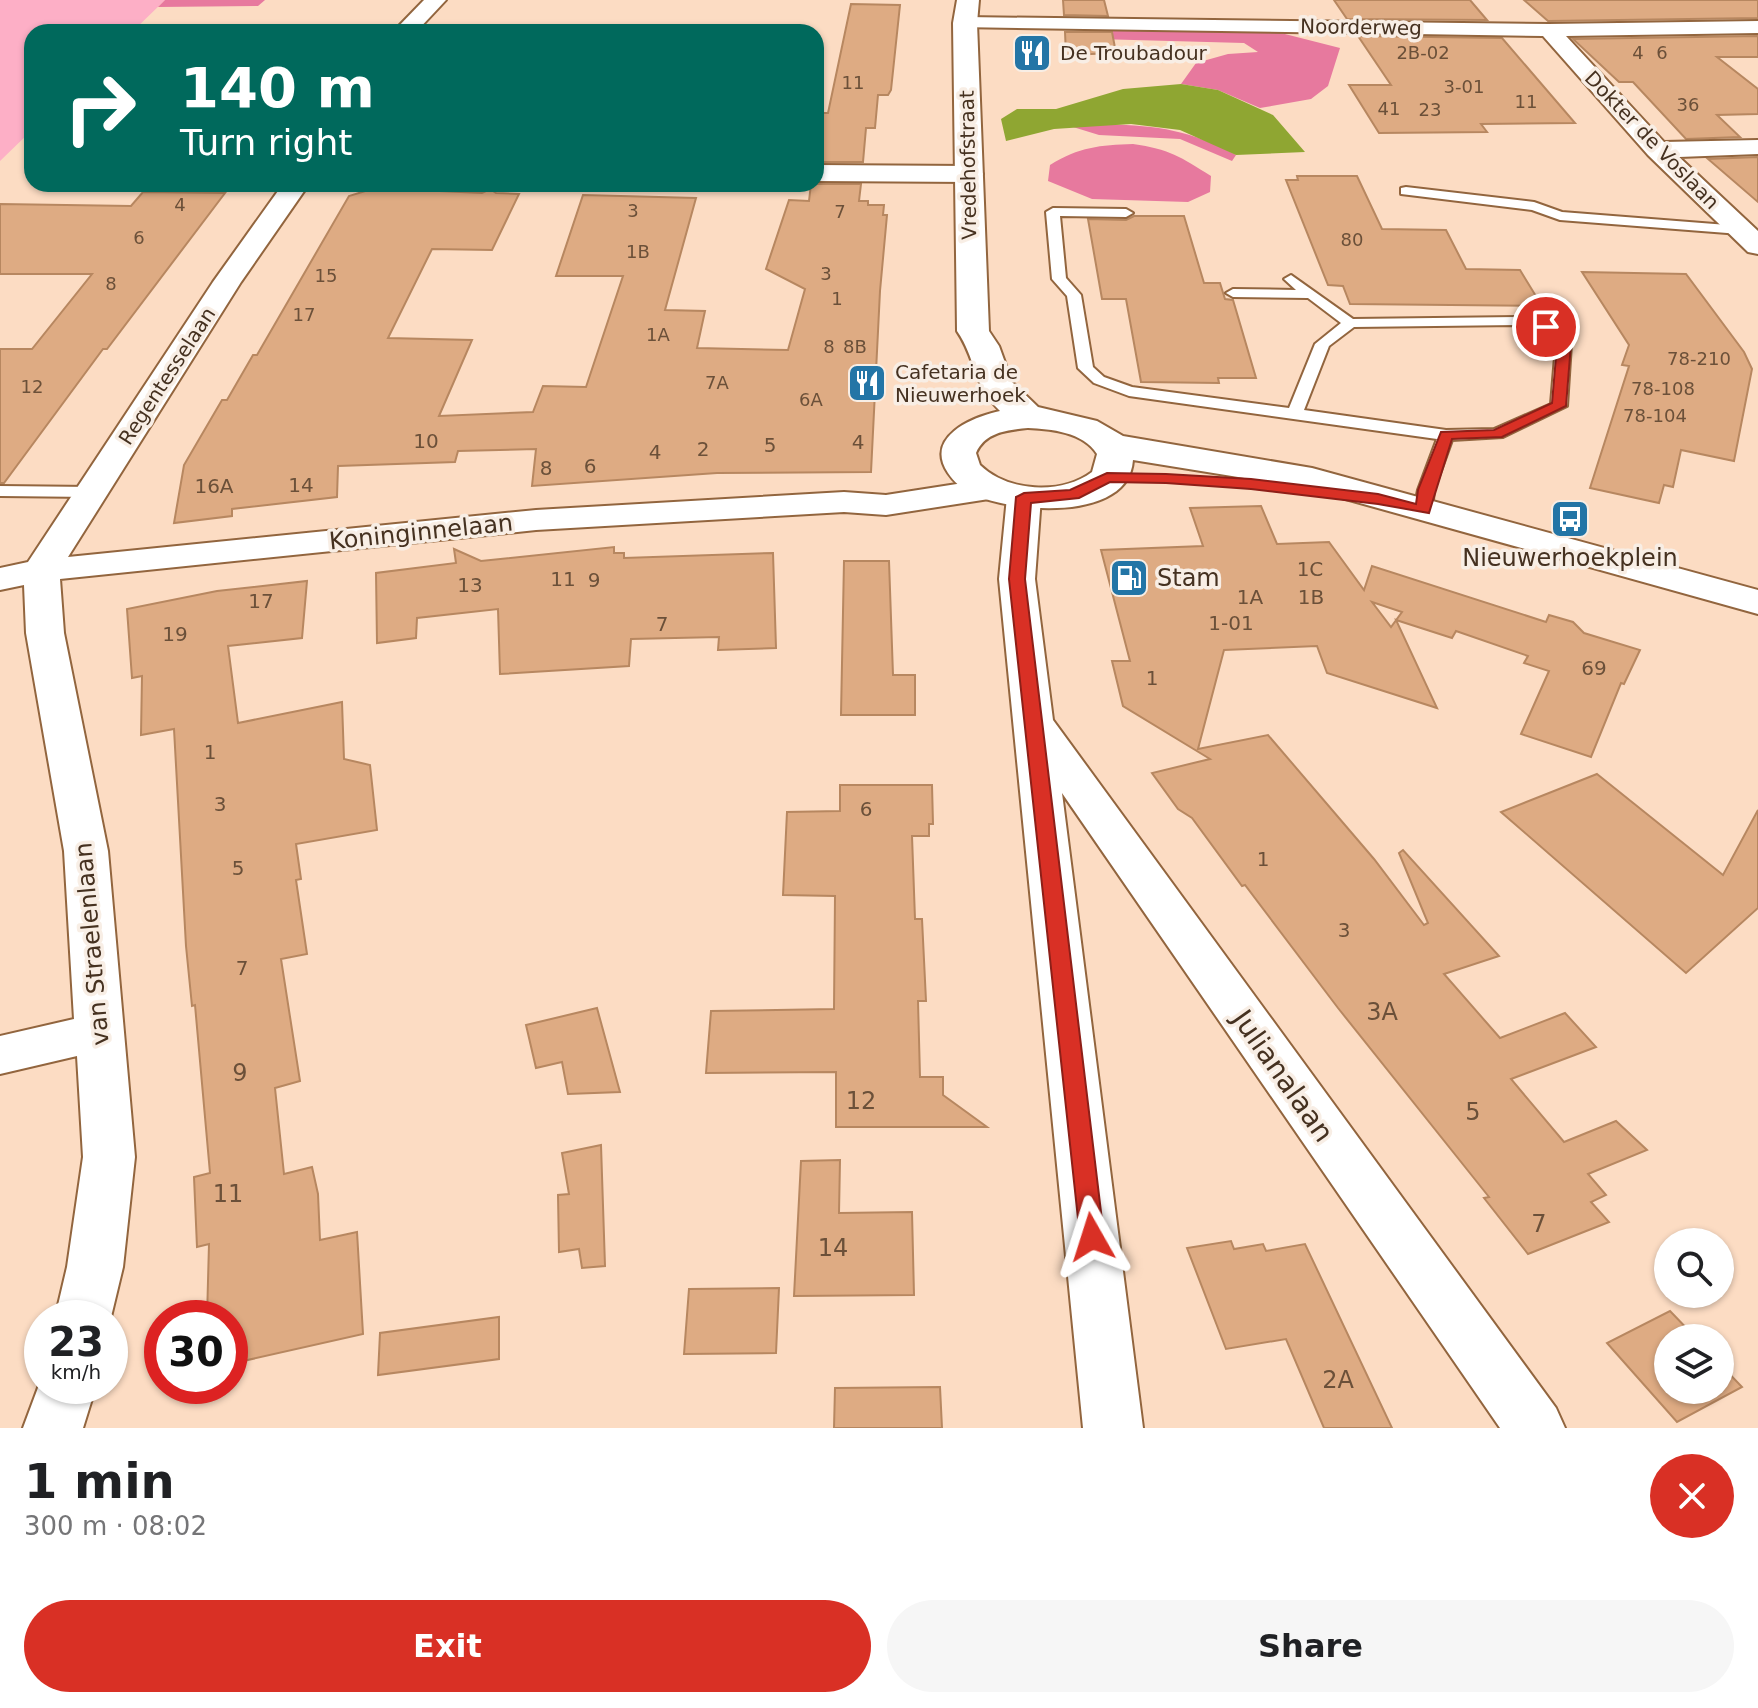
<!DOCTYPE html>
<meta charset="utf-8">
<style>
:root{--surface:#fff;--page:#f6f6f6;--text:#202124;--muted:#757577;--accent:#d93025}
body{margin:0;font-family:"DejaVu Sans",sans-serif;background:var(--page);color:var(--text);height:100vh;display:flex;flex-direction:column;font-size:30px;white-space:nowrap}
*{box-sizing:border-box;margin:0}
p{font-size:26px;color:var(--muted)}
.icon{flex:none;width:44px;height:44px;fill:none;stroke:currentColor;stroke-width:2;stroke-linecap:round;stroke-linejoin:round}
.map{position:relative;height:1428px;overflow:hidden}
.panel{display:flex;flex-direction:column;background:var(--surface);flex:1}
.panel>*{flex:none}
.guide{position:absolute;left:24px;top:24px;width:800px;height:168px;border-radius:24px;box-shadow:0 2px 6px #0004;background:#00695c;color:#fff;overflow:hidden}
.buttons{position:absolute;left:1654px;top:1228px;display:grid;gap:16px}
.buttons a{display:grid;place-items:center;width:80px;height:80px;border-radius:50%;background:var(--surface);box-shadow:0 2px 6px #0004;font-size:40px}
.speed{position:absolute;left:24px;top:1300px;display:flex;gap:16px;font-size:40px;font-weight:700;text-align:center}
.speed>*{display:grid;place-content:center;width:104px;height:104px;border-radius:50%;background:var(--surface);box-shadow:0 2px 6px #0004;line-height:1}
.speed small{font-size:20px;font-weight:400}
.speed .limit{border:12px solid #d22;background:#fff;color:#111}
.pin{position:absolute;display:grid;place-items:center;width:68px;height:68px;color:#fff;margin:-34px;border:4px solid #fff;border-radius:50%;box-shadow:0 2px 8px #0007}
.me{position:absolute;width:88px;margin:-44px;rotate:354deg;stroke-linejoin:round;filter:drop-shadow(0 0 6px #0008)}
.turn{display:flex;align-items:center;gap:28px;height:168px;padding:0 24px;font-size:36px}
.turn .icon{width:104px;height:104px;stroke-width:2.5}
.turn b{display:block;font-size:56px;line-height:68px}
.round{display:grid;place-items:center;flex:none;width:84px;height:84px;border-radius:42px;background:var(--page)}
.overview{display:flex;align-items:center;justify-content:space-between;height:136px;padding:0 24px}
h1{font-size:48px;font-weight:700;line-height:60px}
.cta{display:flex;gap:16px;margin-top:auto;padding:16px 24px}
.cta a{flex:1;height:92px;border-radius:48px;background:var(--accent);color:#fff;font-size:32px;font-weight:700;line-height:92px;text-align:center}
.cta a+a{background:var(--page);color:var(--text)}
.map>svg:first-child{display:block}
.green{fill:#fdafc6}
.forest{fill:#e7799e}
.water{fill:#8fa632}
.building{fill:#deab83;stroke:#b78760;stroke-width:2;fill-rule:evenodd}
.lines{fill:none;stroke-linecap:round;stroke-linejoin:round}
.lane-casing{stroke:#92653e;stroke-width:4}
.street-casing{stroke:#92653e;stroke-width:4}
.secondary-casing{stroke:#92653e;stroke-width:4}
.lane{fill:#fff;fill-rule:evenodd}
.street{fill:#fff;fill-rule:evenodd}
.secondary{fill:#fff;fill-rule:evenodd}
.route{fill:#d93025;stroke:#8d1f18;stroke-width:2}
.labels{text-anchor:middle;dominant-baseline:central;stroke-width:7;stroke-linejoin:round;paint-order:stroke}
.far-number-label{font-size:18px;fill:#6b5039}
.far-street-label{font-size:20px;fill:#453120;stroke:#f8eee5}
.far-poi-label{font-size:20px;fill:#453120;stroke:#f8eee5;text-anchor:start}
.number-label{font-size:20px;fill:#6b5039}
.street-label{font-size:24px;fill:#453120;stroke:#f8eee5}
.poi-label{font-size:24px;fill:#453120;stroke:#f8eee5}
.near-number-label{font-size:24px;fill:#6b5039}
.near-street-label{font-size:28px;fill:#453120;stroke:#f8eee5}
</style>
<div class="map">
<svg width="1758" height="1428" viewBox="0 0 1758 1428">
<rect width="100%" height="100%" fill="#fcdcc3"/>
<path class="green" d="M0,0h165l-33,32h-100v98l-32,31z"/>
<g class="forest">
<path d="M165,0h100l-7,6 -100,1z"/>
<path d="M1097,29l180,3 63,16 -12,38 -17,13 -51,9 -42,-18 -37,-6 15,-21 32,-9 30,-2 -14,-9 -147,-4z"/>
<path d="M1108,124c50,2 83,6 128,31l-4,6 -52,-22 -81,-4 -26,-8z"/>
<path d="M1133,144c36,5 48,13 78,32l-1,16 -22,10 -96,-3 -44,-18 2,-16c29,-18 50,-20 83,-21z"/>
</g>
<path class="water" d="M1181,84l37,6 55,25 32,37 -69,3 -56,-25 -49,-6 -77,5 -48,12 -5,-22 16,-10h39l67,-20z"/>
<g class="building">
<path d="M1063,0h41l4,16 -44,-1z"/>
<path d="M1334,0h136l17,20 -140,-1z"/>
<path d="M1524,0h234v18l-210,3z"/>
<path d="M851,4l49,1 -9,85 -3,5h-10l-3,33h-9l-3,34h-47v-49h12z"/>
<path d="M1065,32h47l4,21 -50,2z"/>
<path d="M1358,36l144,2 73,85 -94,1 6,8 -108,1 -30,-48h42z"/>
<path d="M1758,36v21h-41l41,32v25l-41,1 23,22 -54,2 -53,-57h-14l-46,-43z"/>
<path d="M1758,157v45l-50,-43z"/>
<path d="M1297,176h60l25,53 64,1 20,39 54,1 22,36 -192,-2 -7,-18 -15,-1 -42,-105h12z"/>
<path d="M811,184h50l-2,17h9v4h16l-1,10h4l-7,76 -9,181 -154,1 -185,13 4,-37 -78,2 -3,11 -117,4 -1,31 -105,12v7l-58,7 10,-58 38,-65h5l26,-45h4l92,-159 26,-8 107,5 8,-4 6,4 23,1 -27,56 -60,-1 -44,89 84,2 -33,76 94,-4 10,-26 43,1 37,-111h-67l27,-81 113,3 -31,112 40,1 -8,37 91,2 17,-61 -39,-20 23,-69 20,1z"/>
<path d="M143,192l82,1 -118,156h-4l-99,134h-4v-134h32l60,-75h-92v-70l131,2z"/>
<path d="M1134,216h50l20,67h16l5,16 8,1 23,78h-38l1,5 -78,-1 -15,-83h-24l-14,-80 38,1z"/>
<path d="M1582,272l104,2 58,78 8,17 -18,92 -53,-11 -8,37 -9,-2 -5,18 -69,-15 39,-122 -7,-1 7,-20z"/>
<path d="M1261,506l16,38 52,-2 35,48 8,-24 174,56 3,-7 24,7 11,11 56,17 -16,34 -3,-1 -30,74 -70,-23 28,-63 -25,-8 4,-7 -72,-25 -4,7 -56,-18 41,88 -110,-35 -10,-27 -93,4 -26,99 70,-14 106,124 50,66 4,-2 -29,-70 4,-3 96,106 -55,18 56,64 65,-25 31,34 -85,32 53,63 52,-21 31,29 -59,24 18,21 -15,7 18,20 -81,32 -44,-56 5,-1 -151,-189 -93,-123 -3,1 -50,-68 -14,-9 -26,-36 58,-14 -87,-53 -11,-45h18l-29,-111 102,-4 -13,-38zM1372,602l30,10 -11,15z"/>
<path d="M614,547v6h10v5l149,-5 3,95 -58,2 1,-13 -88,2 -2,27 -129,8 -2,-65 -81,9 -1,20 -39,5 -1,-70 80,-10 -2,-14 27,12z"/>
<path d="M844,561h45l4,114h22v40h-74z"/>
<path d="M307,581l-5,57 -74,8 10,77 104,-21 2,57 26,6 7,65 -81,14 5,35 -5,1 11,74 -26,5 19,122 -25,7 9,86 28,-7 6,27 2,46 37,-8 6,102 -133,30v-46h-23l2,-74 -12,3 -3,-70 16,-4 -15,-168 -3,1 -6,-60 -12,-217 -33,6 1,-59 -10,2 -5,-69 90,-18z"/>
<path d="M1597,774l126,101 35,-65v98l-72,65 -185,-161z"/>
<path d="M840,785h92l1,39h-4v12h-17l3,83h7l4,82h-8l2,76h23v18l44,32h-151v-55l-130,1 5,-62 123,-2 1,-113 -52,-1 4,-83 53,-1z"/>
<path d="M597,1008l23,84 -52,2 -6,-32 -26,6 -10,-43z"/>
<path d="M601,1145l4,121 -23,2 -3,-19 -20,3 -1,-57 11,-1 -7,-41z"/>
<path d="M840,1160l-1,53 73,-1 2,83 -120,1 7,-135z"/>
<path d="M1231,1241l3,8 29,-5 3,7 39,-7 87,184h-68l-38,-89 -60,10 -39,-101z"/>
<path d="M779,1288l-3,65 -92,1 5,-65z"/>
<path d="M1670,1311l26,27h-28v52h52v-26l22,23 -65,35 -70,-79z"/>
<path d="M499,1317v42l-121,16 2,-42z"/>
<path d="M940,1387l2,41h-108l1,-40z"/>
</g>
<g class="lines">
<defs>
<g id="lane">
<path d="M1406,187l128,15 28,10 178,14 7,4 -7,4 -180,-14 -28,-10 -131,-16v-6z"/>
<path d="M1053,208l73,1 7,4 -7,4 -66,-1 6,62 15,17 12,72 11,10 28,10 157,21 26,-64 26,-21 -33,-25 -75,-1 -7,-4 7,-4 63,1 -12,-11 7,-4 62,44 164,-2 34,7 20,20 -4,62 -64,31 -51,3 -18,50 -2,20 -9,5 -6,-1 -3,-4 4,-20 19,-51 -308,-43 -35,-13 -16,-15 -11,-72 -15,-17 -6,-67zM1517,325l24,5 15,15 -5,59 -57,25 -48,1 -142,-20 25,-64 25,-19z"/>
<path d="M0,486l92,1 8,5 -8,5 -92,-1z"/>
</g>
<g id="street">
<path d="M424,0h22l-30,32h-23z"/>
<path d="M965,17l584,7 209,-3v12l-192,3 98,106 94,-2v14l-79,3 79,74v23l-10,-2 -100,-97 -105,-119 -585,-9 -4,-4 4,-4z"/>
<path d="M816,165l154,1 9,3 4,5 -4,5 -9,3 -154,-1z"/>
<path d="M283,184h26l-68,98 -173,275 468,-47 308,-18 42,3 103,-16 12,3 5,7 -5,7 -12,3 -103,16 -42,-3 -308,18 -476,49 4,54 44,218 27,306 -12,110 -13,54v-3h-55l12,-51 16,-110 -6,-101 -77,18v-38l74,-17 -10,-168 -38,-218 -2,-48 -24,5v-22l28,-6 185,-280z"/>
<path d="M1024,487l12,3 5,7 -6,82 18,141 503,688 9,20h-65l-438,-635 81,635h-60l-84,-849 8,-82 5,-7z"/>
<path d="M42,1377v9h54l-13,42h-60z"/>
</g>
<path id="secondary" d="M957,0h22l-2,23 12,308 10,15 13,36 26,25 59,14 26,15 189,32 446,122v24l-452,-126 -173,-28c-4,63 -124,53 -162,33 -10,-5 -17,-11 -23,-20 -24,-36 24,-56 52,-62 -29,-29 -23,-51 -43,-80l-4,-308zM1028,428c23,1 55,4 69,26l-5,18c-31,23 -84,20 -112,-7l-4,-12c9,-21 32,-23 52,-25z"/>
</defs>
<use href="#lane" class="lane-casing"/>
<use href="#street" class="street-casing"/>
<use href="#secondary" class="secondary-casing"/>
<use href="#lane" class="lane"/>
<use href="#street" class="street"/>
<use href="#secondary" class="secondary"/>
</g>
<path class="route" d="M1542,324h9l20,20 -5,62 -64,31 -50,2 -23,74 -51,-9 -127,-15 -85,-6 -56,-1 -31,16 -48,5 -6,76 79,658 -3,8 -9,3 -9,-3 -3,-8 -71,-658 7,-82 8,-4 46,-3 37,-17 59,1 85,5 127,15 38,10 2,-14 23,-58 53,-2 58,-27 5,-58 -15,-15z"/>
<defs>
<symbol id="restaurant-square" viewBox="-11 -11 22 22"><rect x="-9" y="-9" width="18" height="18" rx="4" fill="#2375a6" stroke="#f8eee5"/><path d="M-5-6h1v4h1v-4h1v4h1v-4h1v5L-1.5 .5V6h-2V.5L-5-1ZM5-6V6H3V1.5H1.5Q1.5-4 5-6Z" fill="#fff"/></symbol>
<symbol id="bus-square" viewBox="-11 -11 22 22"><rect x="-9" y="-9" width="18" height="18" rx="4" fill="#2375a6" stroke="#f8eee5"/><path d="M-5-6H5V4H4V6H2V4H-2V6H-4V4H-5ZM-3.5-4V0h7V-4ZM-3.5 1.2v1.5H-2V1.2ZM2 1.2v1.5H3.5V1.2Z" fill="#fff"/></symbol>
<symbol id="fuel-square" viewBox="-11 -11 22 22"><rect x="-9" y="-9" width="18" height="18" rx="4" fill="#2375a6" stroke="#f8eee5"/><path d="M-5.5-6h7V0h2V4h1.3V-2.5L3-4.5l.8-.8L6-3V5H2.5V1h-1V6h-7ZM-4.2-4.7v3.2H.2V-4.7Z" fill="#fff"/></symbol>
</defs>
<g fill-rule="evenodd">
<use href="#restaurant-square" x="1010" y="31" width="44" height="44"/>
<use href="#restaurant-square" x="845" y="361" width="44" height="44"/>
<use href="#bus-square" x="1548" y="497" width="44" height="44"/>
<use href="#fuel-square" x="1107" y="556" width="44" height="44"/>
</g>
<g class="labels">
<g class="far-number-label">
<text x="1423" y="52">2B-02</text>
<text x="1638" y="52">4</text>
<text x="1662" y="52">6</text>
<text x="853" y="82">11</text>
<text x="1464" y="86">3-01</text>
<text x="1526" y="101">11</text>
<text x="1688" y="104">36</text>
<text x="1389" y="108">41</text>
<text x="1430" y="109">23</text>
<text x="180" y="204">4</text>
<text x="633" y="210">3</text>
<text x="840" y="211">7</text>
<text x="139" y="237">6</text>
<text x="1352" y="239">80</text>
<text x="638" y="251">1B</text>
<text x="826" y="273">3</text>
<text x="326" y="275">15</text>
<text x="111" y="283">8</text>
<text x="837" y="298">1</text>
<text x="304" y="314">17</text>
<text x="658" y="334">1A</text>
<text x="829" y="346">8</text>
<text x="855" y="346">8B</text>
<text x="1699" y="358">78-210</text>
<text x="717" y="382">7A</text>
<text x="32" y="386">12</text>
<text x="1663" y="388">78-108</text>
<text x="811" y="399">6A</text>
<text x="1655" y="415">78-104</text>
</g>
<g class="far-street-label">
<text transform="translate(1361 27) rotate(1)">Noorderweg</text>
<text transform="translate(1652 140) rotate(46)">Dokter de Voslaan</text>
<text transform="translate(968 165) rotate(-91)">Vredehofstraat</text>
<text transform="translate(167 376) rotate(-57)">Regentesselaan</text>
</g>
<g class="far-poi-label">
<text x="1060" y="53">De Troubadour</text>
<text x="895" y="372">Cafetaria de<tspan x="895" dy="23">Nieuwerhoek</tspan></text>
</g>
<g class="number-label">
<text x="426" y="441">10</text>
<text x="858" y="442">4</text>
<text x="770" y="445">5</text>
<text x="703" y="449">2</text>
<text x="655" y="452">4</text>
<text x="590" y="466">6</text>
<text x="546" y="468">8</text>
<text x="301" y="485">14</text>
<text x="214" y="486">16A</text>
<text x="1310" y="569">1C</text>
<text x="563" y="579">11</text>
<text x="594" y="580">9</text>
<text x="470" y="585">13</text>
<text x="1250" y="597">1A</text>
<text x="1311" y="597">1B</text>
<text x="261" y="601">17</text>
<text x="1231" y="623">1-01</text>
<text x="662" y="624">7</text>
<text x="175" y="634">19</text>
<text x="1594" y="668">69</text>
<text x="1152" y="678">1</text>
<text x="210" y="752">1</text>
<text x="220" y="804">3</text>
<text x="866" y="809">6</text>
<text x="1263" y="859">1</text>
<text x="238" y="868">5</text>
<text x="1344" y="930">3</text>
<text x="242" y="968">7</text>
</g>
<g class="street-label">
<text transform="translate(421 532) rotate(-6)">Koninginnelaan</text>
<text transform="translate(92 944) rotate(-95)">van Straelenlaan</text>
</g>
<g class="poi-label">
<text x="1570" y="558">Nieuwerhoekplein</text>
<text x="1157" y="578" text-anchor="start">Stam</text>
</g>
<g class="near-number-label">
<text x="1382" y="1012">3A</text>
<text x="240" y="1073">9</text>
<text x="861" y="1101">12</text>
<text x="1473" y="1112">5</text>
<text x="228" y="1194">11</text>
<text x="1539" y="1224">7</text>
<text x="833" y="1248">14</text>
<text x="1338" y="1380">2A</text>
</g>
<g class="near-street-label">
<text transform="translate(1283 1076) rotate(55)">Julianalaan</text>
</g>
</g>
</svg>
<div class="buttons">
<a><svg class="icon" aria-label="search" viewBox="0 0 24 24"><circle cx="10" cy="10" r="6"/><path d="M15 15l6 6"/></svg></a>
<a><svg class="icon" aria-label="layers" viewBox="0 0 24 24"><path d="M12 4l9 5-9 5-9-5zM3 14l9 5 9-5"/></svg></a>
</div>
<div class="speed"><div>23<small>km/h</small></div><div class="limit">30</div></div>
<div class="pin" style="left:1546px;top:327px;background:#d93025"><svg class="icon" aria-label="arrive" viewBox="0 0 24 24"><path d="M6 21V4h12l-3 4 3 4H6"/></svg></div>
<svg class="me" style="left:1092px;top:1237px" viewBox="-20 -20 40 40"><path d="M0-17L14 15 0 8-14 15z" fill="#d93025" stroke="#fff" stroke-width="4"/></svg>
<div class="guide">
<div class="turn"><svg class="icon" aria-label="right" viewBox="0 0 24 24"><path d="M7 20v-9h11M14 6l5 5-5 5"/></svg><div><b>140 m</b>Turn right</div></div>
</div>
</div>
<section class="panel">
<div class="overview"><div><h1>1 min</h1><p>300 m · 08:02</p></div><a class="round" style="background:#d93025;color:#fff"><svg class="icon" aria-label="close" viewBox="0 0 24 24"><path d="M6 6l12 12M18 6L6 18"/></svg></a></div>
<div class="cta"><a>Exit</a><a>Share</a></div>
</section>
